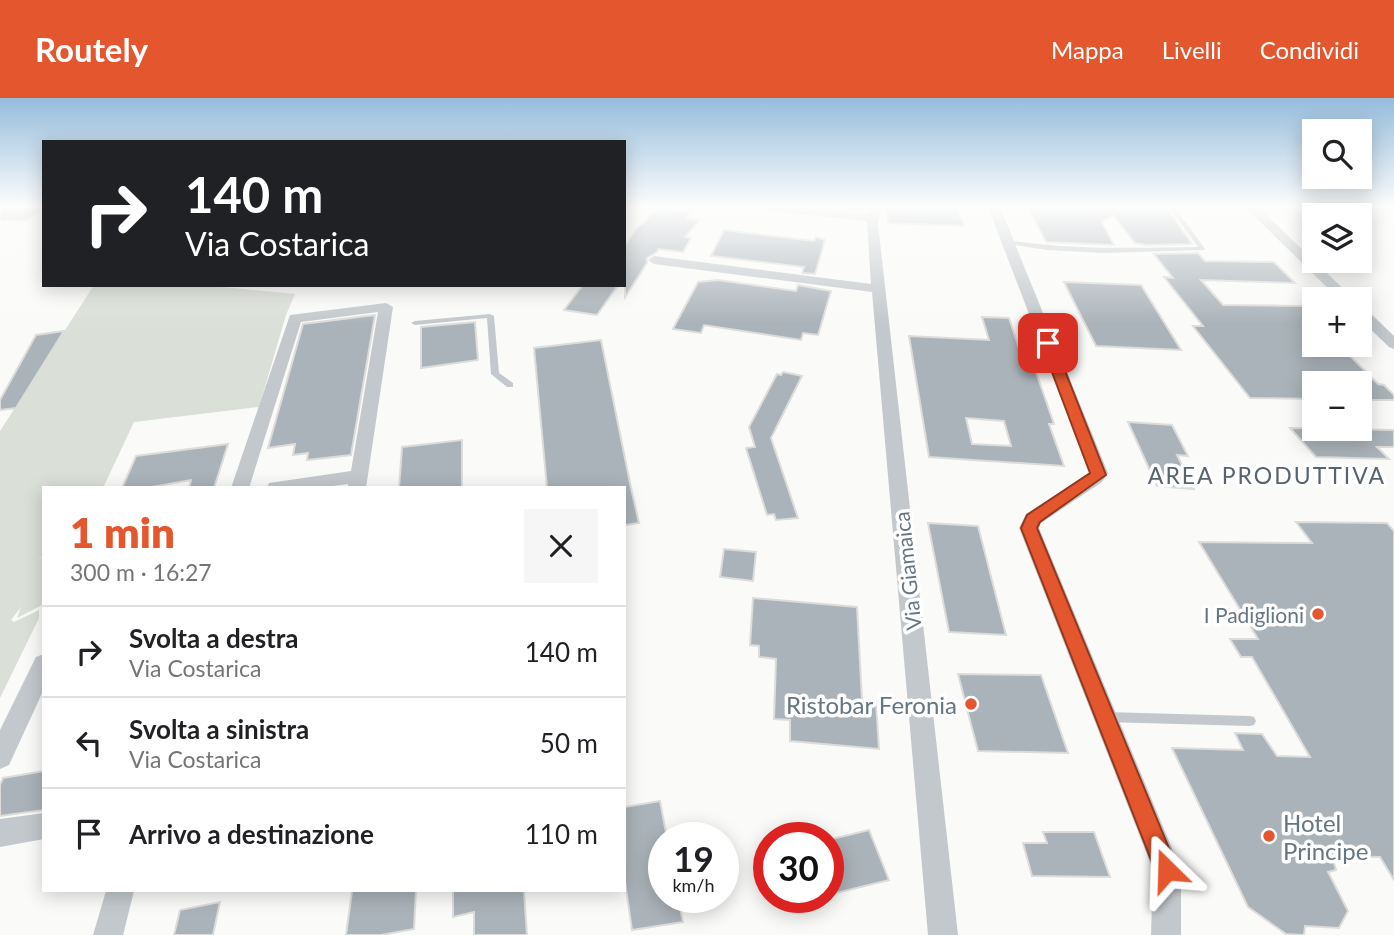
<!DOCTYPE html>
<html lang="it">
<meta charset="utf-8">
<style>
:root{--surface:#fff;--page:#f6f6f6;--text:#202124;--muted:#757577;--line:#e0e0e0;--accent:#e4572e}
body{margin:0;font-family:Lato,sans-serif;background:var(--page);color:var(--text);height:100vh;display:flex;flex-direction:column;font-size:26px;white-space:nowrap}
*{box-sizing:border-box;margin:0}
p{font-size:23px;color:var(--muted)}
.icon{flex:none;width:38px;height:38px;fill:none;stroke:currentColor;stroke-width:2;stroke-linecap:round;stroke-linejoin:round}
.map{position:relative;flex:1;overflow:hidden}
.side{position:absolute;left:42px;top:388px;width:584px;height:406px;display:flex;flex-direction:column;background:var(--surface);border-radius:0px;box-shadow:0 4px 18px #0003}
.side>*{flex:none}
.guide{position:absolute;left:42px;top:42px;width:584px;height:147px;border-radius:0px;box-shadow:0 4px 18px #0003;background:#202124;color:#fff;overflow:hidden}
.fabs{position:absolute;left:1302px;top:21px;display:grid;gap:14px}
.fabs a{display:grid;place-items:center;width:70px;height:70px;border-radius:0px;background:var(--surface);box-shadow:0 4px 18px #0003;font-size:35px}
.speed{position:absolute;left:648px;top:724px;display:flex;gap:14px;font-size:35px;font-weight:700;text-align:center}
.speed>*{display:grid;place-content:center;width:91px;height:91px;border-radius:50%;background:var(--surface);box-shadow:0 4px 18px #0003;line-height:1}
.speed small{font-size:18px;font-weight:400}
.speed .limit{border:10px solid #d22;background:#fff;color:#111}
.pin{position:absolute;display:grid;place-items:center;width:60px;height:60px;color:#fff;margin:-30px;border-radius:14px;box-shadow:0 4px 10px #0006}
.me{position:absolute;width:77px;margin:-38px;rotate:338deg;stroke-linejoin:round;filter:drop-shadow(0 0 5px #0008)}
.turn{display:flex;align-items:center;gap:24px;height:147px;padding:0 28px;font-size:32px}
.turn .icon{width:91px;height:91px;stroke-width:2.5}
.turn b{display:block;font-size:49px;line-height:60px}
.round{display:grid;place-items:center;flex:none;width:74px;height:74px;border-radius:0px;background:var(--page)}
.head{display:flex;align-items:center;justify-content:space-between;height:119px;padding:0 28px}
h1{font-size:42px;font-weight:800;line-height:52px;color:var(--accent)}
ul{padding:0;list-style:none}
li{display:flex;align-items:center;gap:21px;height:91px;padding:0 28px;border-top:2px solid var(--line)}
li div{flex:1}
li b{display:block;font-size:26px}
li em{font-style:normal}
header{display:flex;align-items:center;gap:42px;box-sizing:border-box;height:98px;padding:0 35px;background:var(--accent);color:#fff}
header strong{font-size:33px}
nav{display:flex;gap:38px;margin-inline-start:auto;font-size:24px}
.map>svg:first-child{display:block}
.green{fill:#dadfd7}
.building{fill:#aab3b9;stroke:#dcdcda;stroke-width:2;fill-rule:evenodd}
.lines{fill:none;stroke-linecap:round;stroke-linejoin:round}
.lane{fill:#c3c8cc;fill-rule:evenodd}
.street{fill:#c3c8cc;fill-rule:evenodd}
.route{fill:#e4572e;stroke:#94391e;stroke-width:2}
.poi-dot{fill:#e4572e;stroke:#fff;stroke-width:2.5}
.labels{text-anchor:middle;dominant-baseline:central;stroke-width:7;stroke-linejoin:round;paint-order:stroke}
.street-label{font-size:21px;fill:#657683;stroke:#fff}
.poi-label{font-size:21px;fill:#657683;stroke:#fff;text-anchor:end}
.neighbourhood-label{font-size:23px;letter-spacing:2px;fill:#57646e;stroke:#fff}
.near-poi-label{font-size:24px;fill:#657683;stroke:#fff;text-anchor:end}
</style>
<header>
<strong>Routely</strong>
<nav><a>Mappa</a><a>Livelli</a><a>Condividi</a></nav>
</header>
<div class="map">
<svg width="1394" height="837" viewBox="0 0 1394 837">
<rect width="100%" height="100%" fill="#fafaf8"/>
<path class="green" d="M94,187h107l94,9 -9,21 -27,92 -125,15 -31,66h-59v68l-7,3 7,-2v47l-27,14 4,-11 -10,13 3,2 25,-12v8l-39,80v-267z"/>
<g class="building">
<path d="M0,109h44v2l-20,12 -24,-1z"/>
<path d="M659,109l35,2 -8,9 14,2 -15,17 6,1 -8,14 -25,-3 -1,3 -10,6v5l-22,34v-51l11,-17z"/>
<path d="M886,109h71l7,19 -76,-3z"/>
<path d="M1028,109h138l26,37 -46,1 -11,-2 -22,-28 -11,7 12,23 -68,-3z"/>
<path d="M724,132l90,11 2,-4 9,3 -10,34 -13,-1 2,-6 -93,-11z"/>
<path d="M1198,155l7,8 69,1 21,21 -94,-3 22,25 81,1 10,10v37h33l31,31 6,1 10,10v5h-34v-17h-46v16l-64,-1 -57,-72h10l-39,-49 9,1 -19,-24z"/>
<path d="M718,182l78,11 2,-6 33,6 -13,44 -15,-2 -2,7 -97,-15 -3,8 -28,-4 25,-47z"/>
<path d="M1064,184l77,3 40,65 -85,-4z"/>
<path d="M583,187h35l-21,30 -33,-5z"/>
<path d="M375,217l-24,140 -44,5 1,-7 -15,2 2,-11 -27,4 35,-124z"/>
<path d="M982,219l27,1 12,36 9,1 24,69h-5l15,42 -135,-9 -20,-121 80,4zM966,320l38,3 7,25 -39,-2z"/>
<path d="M475,224l3,38 -57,8v-41z"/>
<path d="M64,233l-48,77 -16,2v-10l36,-65z"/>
<path d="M601,242l30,148 8,35 -14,2v-37h-78l-13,-140z"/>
<path d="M783,274l19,4 -31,62 27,80 -22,2 -2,-6 -7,1 -21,-67 9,-1 -6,-20 28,-53 4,1z"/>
<path d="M1128,324l44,3 16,31 -11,-1 17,34 -37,-3z"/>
<path d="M1290,330l104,2v17h-17l12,12 -73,-2z"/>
<path d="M462,342v48h-63l3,-41z"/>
<path d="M228,346l-14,44h-25l2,-8 -45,8h-24l14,-32z"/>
<path d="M1296,424l91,1 7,8v349l-14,-23 -48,-1 4,14 -8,2 20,39 -9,17 -34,-2 -1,9 -18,-1 -38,-27 -76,-159 71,2 -8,-17 27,1 15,22 33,1 -58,-100h-11l-11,-18h28l-59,-97 113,1z"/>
<path d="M928,425l50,3 28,109 -57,-3z"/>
<path d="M724,451l32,3 -3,29 -33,-4z"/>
<path d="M753,500l104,9 5,93 14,2 3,47 -89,-8v-21l-16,-1 2,-60 -17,-2v-11l-9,-1z"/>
<path d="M958,576l83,1 27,78 -90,-2z"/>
<path d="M44,673v39l-44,6v-31l3,-7z"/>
<path d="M660,703l7,37h-4v60h15l5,24 -51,8 -7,-48v-75z"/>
<path d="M869,732l20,50 -61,15v-55z"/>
<path d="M1043,734h51l16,45 -78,-1 -9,-33h24z"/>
<path d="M352,793h64l-2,38 -33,6h-35z"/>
<path d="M453,793h71l3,44h-53v-23l-21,5z"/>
<path d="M220,804l-7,33h-39l6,-25z"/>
</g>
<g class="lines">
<g class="lane">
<path d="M1169,109h6l30,42 -1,1 -101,3 -56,-3 -39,-6 -3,-2 3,-2c64,10 125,8 190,7z"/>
<path d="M490,216l4,2 5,57 14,10v4h-6l-16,-13 -4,-56 -72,7 -4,-2 4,-2z"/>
<path d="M1105,614l145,4 4,1 2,4 -2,4 -4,1 -145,-4 -4,-1 -2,-4 2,-4z"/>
</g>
<g class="street">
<path d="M766,109h37l65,7 2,-7h12l-4,17 80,711h-30l-56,-643 -218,-28 -6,-4 6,-4 217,28 -4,-63 -95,-10z"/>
<path d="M988,109h12l108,266 -6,9 -61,41 -2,5 142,342v65h-30l2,-65 -134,-342 7,-14 64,-41z"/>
<path d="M1245,109h13l96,92h-15z"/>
<path d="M386,205l7,4 -27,181h-18v-4l-30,4h-51l2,-5 7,-1 75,-11 27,-159 -77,10 -52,166h-18l59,-173z"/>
<path d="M1360,209l5,1 29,28v13l-5,-2 -29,-28z"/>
<path d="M44,556v35l-35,76 -9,4v-39l36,-73z"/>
<path d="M44,715v26l-44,8v-28z"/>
<path d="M106,793h28l-11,44h-30z"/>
</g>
</g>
<linearGradient id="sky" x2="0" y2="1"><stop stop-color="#96bcdc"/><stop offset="0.48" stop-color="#fdfdfc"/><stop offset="1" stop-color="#fdfdfc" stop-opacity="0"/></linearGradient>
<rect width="1394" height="226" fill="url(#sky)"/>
<path class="route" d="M1048,241l6,4 52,132 -66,47 -3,6 141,342 -3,8 -8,3 -8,-3 -4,-8 -134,-342 6,-13 63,-42 -49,-130z"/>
<g class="poi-dot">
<circle cx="1318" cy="516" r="7"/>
<circle cx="971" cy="606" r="7"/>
<circle cx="1269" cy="738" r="7"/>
</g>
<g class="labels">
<g class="street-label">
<text transform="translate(907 473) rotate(-96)">Via Giamaica</text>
</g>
<g class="poi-label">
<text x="1304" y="516">I Padiglioni</text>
</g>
<g class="neighbourhood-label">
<text x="1267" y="377">AREA PRODUTTIVA</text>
</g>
<g class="near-poi-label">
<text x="957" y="606">Ristobar Feronia</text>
<text x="1283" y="724" text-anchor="start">Hotel<tspan x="1283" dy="28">Principe</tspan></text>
</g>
</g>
</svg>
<div class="fabs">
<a><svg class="icon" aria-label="search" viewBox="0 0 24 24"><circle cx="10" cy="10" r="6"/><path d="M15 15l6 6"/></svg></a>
<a><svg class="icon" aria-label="layers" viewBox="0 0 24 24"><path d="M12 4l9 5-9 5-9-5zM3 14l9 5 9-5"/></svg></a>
<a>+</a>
<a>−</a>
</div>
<div class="speed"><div>19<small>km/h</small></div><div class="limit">30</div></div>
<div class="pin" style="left:1048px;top:245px;background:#d93025"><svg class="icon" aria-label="arrive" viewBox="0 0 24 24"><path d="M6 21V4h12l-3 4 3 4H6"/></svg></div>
<svg class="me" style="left:1167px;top:772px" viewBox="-20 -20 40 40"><path d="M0-17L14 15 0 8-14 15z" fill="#e4572e" stroke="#fff" stroke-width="4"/></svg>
<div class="guide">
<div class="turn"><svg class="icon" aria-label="right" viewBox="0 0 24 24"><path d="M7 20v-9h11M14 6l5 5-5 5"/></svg><div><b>140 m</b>Via Costarica</div></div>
</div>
<section class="side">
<div class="head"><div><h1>1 min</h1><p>300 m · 16:27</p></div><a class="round"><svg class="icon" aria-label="close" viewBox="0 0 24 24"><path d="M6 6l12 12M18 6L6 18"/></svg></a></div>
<ul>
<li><svg class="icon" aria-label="right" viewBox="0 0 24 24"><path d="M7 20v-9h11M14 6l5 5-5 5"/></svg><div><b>Svolta a destra</b><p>Via Costarica</p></div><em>140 m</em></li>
<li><svg class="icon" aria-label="left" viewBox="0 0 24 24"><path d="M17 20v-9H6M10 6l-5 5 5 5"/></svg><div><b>Svolta a sinistra</b><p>Via Costarica</p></div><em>50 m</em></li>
<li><svg class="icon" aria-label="arrive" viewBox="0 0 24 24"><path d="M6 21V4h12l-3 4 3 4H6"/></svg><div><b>Arrivo a destinazione</b></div><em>110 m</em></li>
</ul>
</section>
</div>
